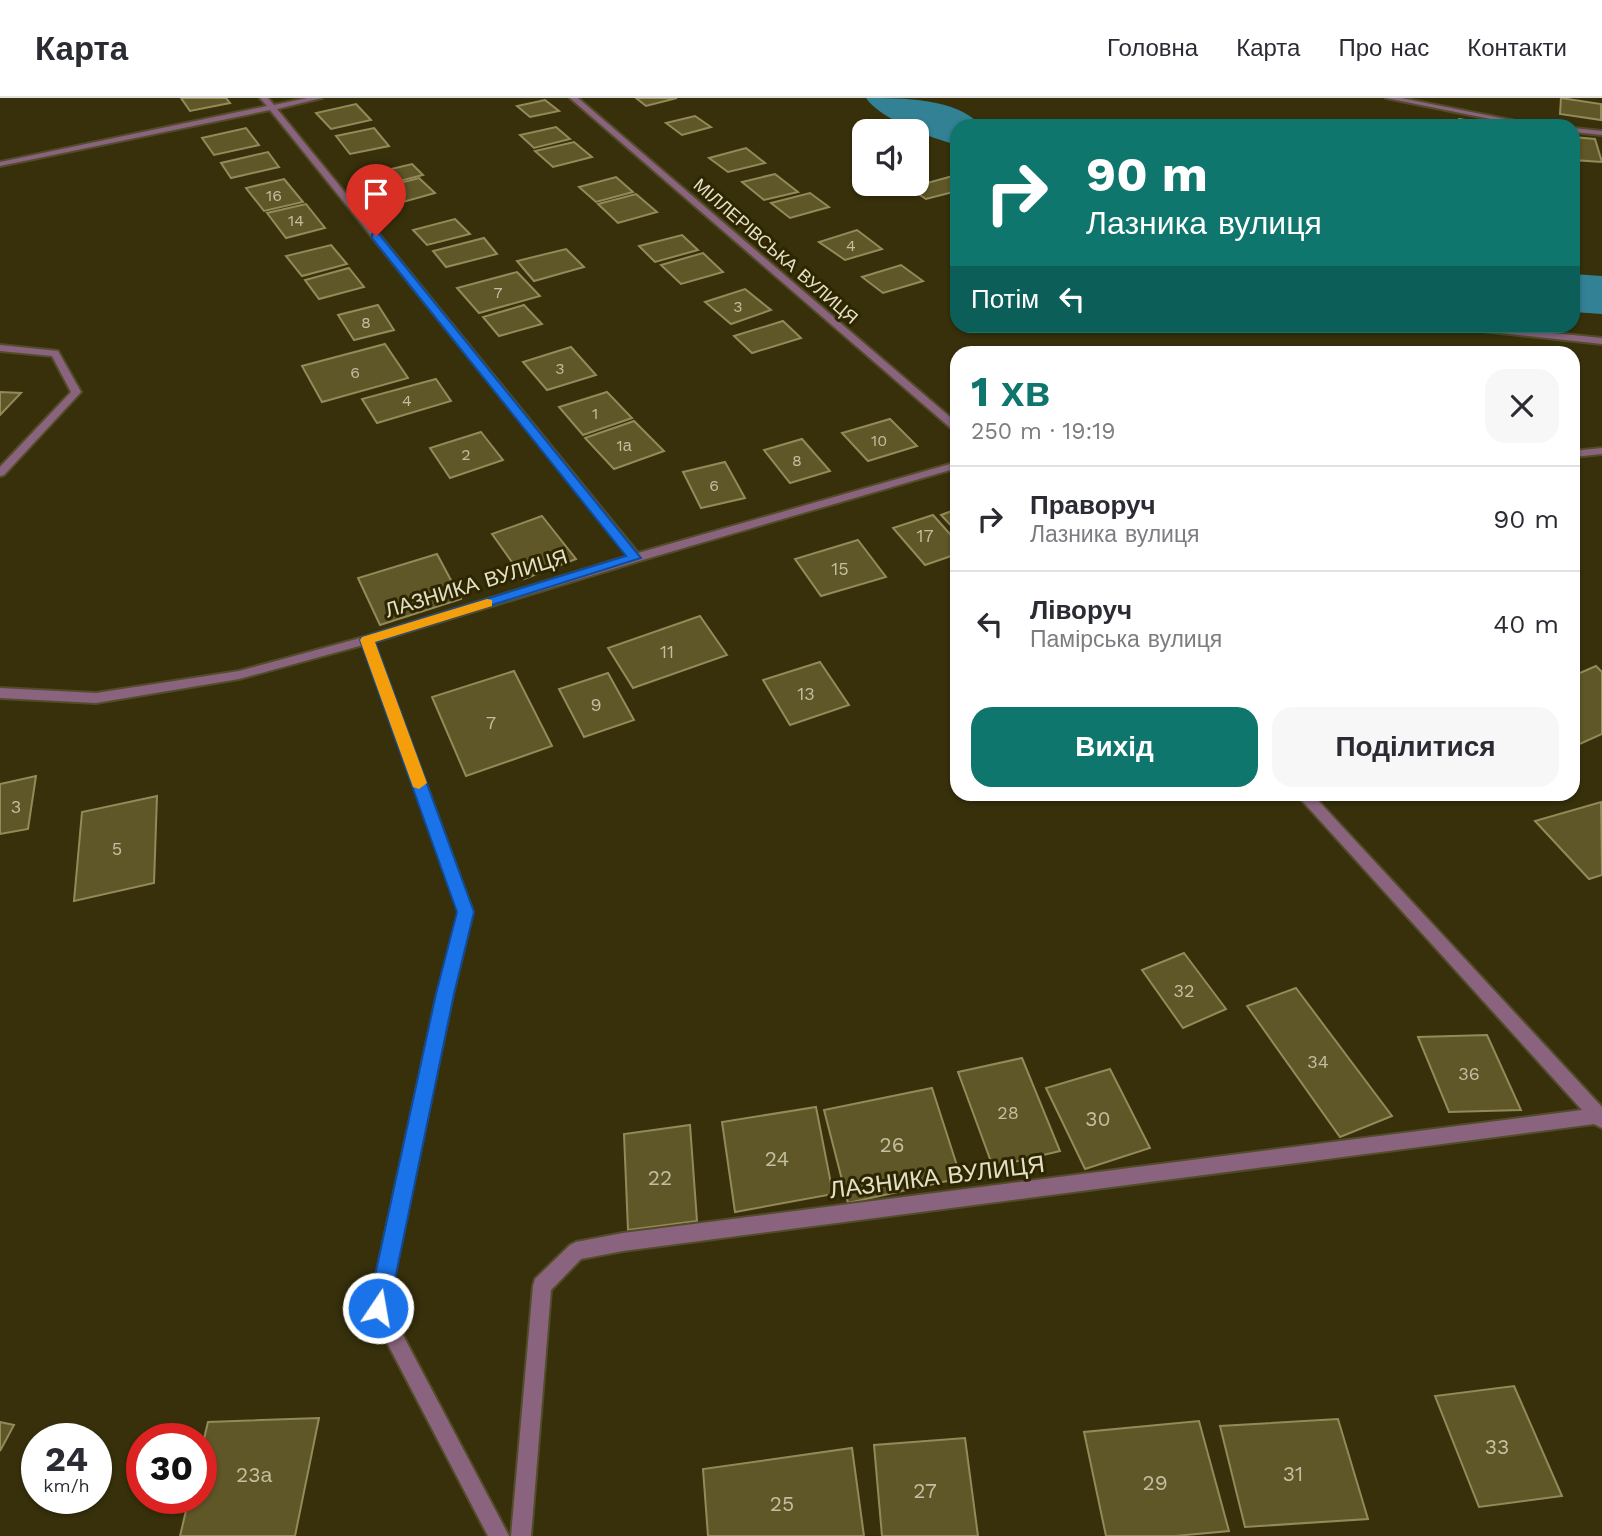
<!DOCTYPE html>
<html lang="uk">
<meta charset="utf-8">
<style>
:root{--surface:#fff;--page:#f7f7f7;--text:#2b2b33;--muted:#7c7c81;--line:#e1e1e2;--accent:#0f766e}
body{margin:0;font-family:"Work Sans",sans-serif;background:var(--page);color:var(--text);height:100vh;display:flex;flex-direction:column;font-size:26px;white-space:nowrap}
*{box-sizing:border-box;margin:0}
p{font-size:23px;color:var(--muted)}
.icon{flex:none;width:38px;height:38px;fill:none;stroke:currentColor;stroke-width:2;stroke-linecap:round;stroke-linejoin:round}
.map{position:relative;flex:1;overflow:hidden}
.sheet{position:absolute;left:950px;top:248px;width:630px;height:455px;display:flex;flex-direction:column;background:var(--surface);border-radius:21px;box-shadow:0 2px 5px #0004}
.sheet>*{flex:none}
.top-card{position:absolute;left:950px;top:21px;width:630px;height:214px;border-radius:21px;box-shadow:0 2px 5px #0004;background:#0f766e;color:#fff;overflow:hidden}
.controls{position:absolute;left:852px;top:21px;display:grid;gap:14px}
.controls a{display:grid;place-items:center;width:77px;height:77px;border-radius:14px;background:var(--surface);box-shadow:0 2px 5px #0004;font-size:35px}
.speed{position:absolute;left:21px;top:1325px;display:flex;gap:14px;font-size:35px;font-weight:700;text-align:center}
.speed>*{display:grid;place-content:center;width:91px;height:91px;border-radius:50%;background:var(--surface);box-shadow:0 2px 5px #0004;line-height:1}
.speed small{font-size:18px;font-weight:400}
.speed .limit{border:10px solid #d22;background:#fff;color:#111}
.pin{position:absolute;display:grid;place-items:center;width:60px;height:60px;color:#fff;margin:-72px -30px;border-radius:50% 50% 50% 0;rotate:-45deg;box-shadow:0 0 7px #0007}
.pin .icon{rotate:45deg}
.me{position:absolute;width:77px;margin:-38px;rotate:12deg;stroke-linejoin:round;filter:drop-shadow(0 0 5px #0008)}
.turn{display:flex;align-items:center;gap:24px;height:147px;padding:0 21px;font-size:32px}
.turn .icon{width:91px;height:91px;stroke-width:2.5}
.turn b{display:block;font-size:49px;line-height:60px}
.then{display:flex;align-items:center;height:66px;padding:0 21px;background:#0003;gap:14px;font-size:26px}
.round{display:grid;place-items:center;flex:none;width:74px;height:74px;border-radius:21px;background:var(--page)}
.overview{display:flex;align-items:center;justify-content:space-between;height:119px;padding:0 21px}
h1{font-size:42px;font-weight:700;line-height:52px;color:var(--accent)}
.button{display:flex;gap:14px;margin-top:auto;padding:14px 21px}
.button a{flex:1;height:80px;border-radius:21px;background:var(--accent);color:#fff;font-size:28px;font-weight:700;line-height:80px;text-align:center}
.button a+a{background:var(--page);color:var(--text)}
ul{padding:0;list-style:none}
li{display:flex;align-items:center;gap:21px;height:105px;padding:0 21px;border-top:2px solid var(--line)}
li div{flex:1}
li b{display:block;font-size:26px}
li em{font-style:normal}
header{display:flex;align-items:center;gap:42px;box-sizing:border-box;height:98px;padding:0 35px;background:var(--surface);border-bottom:2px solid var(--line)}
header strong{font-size:33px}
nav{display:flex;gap:38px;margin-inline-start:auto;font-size:24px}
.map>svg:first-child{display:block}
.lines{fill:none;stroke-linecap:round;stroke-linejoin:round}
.river{fill:#338195;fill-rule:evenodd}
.building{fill:#605728;stroke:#938a59;stroke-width:2}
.street-casing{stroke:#534c29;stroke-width:4}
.street{fill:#8a647e;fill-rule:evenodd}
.route{fill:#1a73e8;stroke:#114b97;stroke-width:2}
.slow{fill:#f59e0b}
.labels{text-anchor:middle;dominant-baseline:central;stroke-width:6;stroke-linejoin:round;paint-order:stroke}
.far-number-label{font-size:16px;fill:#c3be9f}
.far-street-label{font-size:18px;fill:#e4e0c7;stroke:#2d2601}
.number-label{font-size:18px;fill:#c3be9f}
.street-label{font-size:21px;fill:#e4e0c7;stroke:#2d2601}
.near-number-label{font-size:21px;fill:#c3be9f}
.near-street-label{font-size:24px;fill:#e4e0c7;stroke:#2d2601}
</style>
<header>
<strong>Карта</strong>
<nav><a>Головна</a><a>Карта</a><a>Про нас</a><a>Контакти</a></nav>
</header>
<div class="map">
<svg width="1602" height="1438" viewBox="0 0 1602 1438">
<rect width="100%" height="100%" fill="#37300b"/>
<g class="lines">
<g class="river">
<path d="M866,0c35,0 92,0 115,28h-24v19c-26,-7 -77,-26 -91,-47z"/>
<path d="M1573,176l29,2v38l-29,-2z"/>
</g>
</g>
<g class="building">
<path d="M181,0h45l4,5 -40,8z"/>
<path d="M636,0h41l-31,8z"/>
<path d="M1561,0l40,6v16l-41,-6z"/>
<path d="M545,2l14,11 -29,6 -13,-11z"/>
<path d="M356,6l15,16 -40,9 -15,-16z"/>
<path d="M695,18l16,11 -29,8 -16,-12z"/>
<path d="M1459,21l30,5 -33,2z"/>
<path d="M556,29l14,12 -36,9 -14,-13z"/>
<path d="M246,30l13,17 -45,10 -12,-17z"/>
<path d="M374,30l15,18 -39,8 -14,-18z"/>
<path d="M1573,39l22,2 7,23 -29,-2z"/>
<path d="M574,44l18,15 -39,10 -18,-16z"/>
<path d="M746,50l19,15 -37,9 -19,-14z"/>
<path d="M268,54l11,15 -48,11 -10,-15z"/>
<path d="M412,66l11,11 -43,11 -10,-12z"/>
<path d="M775,76l23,18 -34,8 -22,-18z"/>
<path d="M956,77l1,16 -31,8 -17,-11z"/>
<path d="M616,79l17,15 -37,10 -17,-15z"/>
<path d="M419,80l16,15 -39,11 -16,-16z"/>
<path d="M284,81l19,23 -39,9 -18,-23z"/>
<path d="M810,95l19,14 -39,11 -19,-15z"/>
<path d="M636,96l21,18 -39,11 -20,-19z"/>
<path d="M306,106l19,24 -39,10 -19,-25z"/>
<path d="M455,121l15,15 -43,11 -14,-15z"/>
<path d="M857,132l25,19 -37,11 -26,-18z"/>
<path d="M682,137l16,15 -43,12 -16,-16z"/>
<path d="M484,140l13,16 -51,13 -13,-16z"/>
<path d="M331,147l16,19 -45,12 -16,-20z"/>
<path d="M566,151l18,18 -50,14 -17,-20z"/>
<path d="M703,155l20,19 -42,12 -20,-19z"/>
<path d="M901,167l22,16 -40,12 -21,-16z"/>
<path d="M349,170l15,19 -45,12 -14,-19z"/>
<path d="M517,174l23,24 -61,17 -22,-25z"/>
<path d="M745,191l26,21 -40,14 -26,-22z"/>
<path d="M378,207l16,25 -40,10 -16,-25z"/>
<path d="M524,207l18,19 -43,12 -16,-19z"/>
<path d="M783,223l18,17 -49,15 -18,-17z"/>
<path d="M385,246l23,34 -86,24 -20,-36z"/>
<path d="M571,249l25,28 -49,15 -24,-28z"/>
<path d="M436,281l15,22 -74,22 -15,-24z"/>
<path d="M0,294l21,1 -21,22z"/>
<path d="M607,294l25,26 -49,17 -24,-28z"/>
<path d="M890,321l27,27 -49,15 -26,-28z"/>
<path d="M634,323l30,30 -50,18 -29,-31z"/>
<path d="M481,334l22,28 -53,18 -20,-30z"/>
<path d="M802,341l28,32 -40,12 -26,-33z"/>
<path d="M725,364l20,36 -44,10 -18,-36z"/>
<path d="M957,411v23l-16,-17z"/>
<path d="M933,417l24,27v12l-32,11 -32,-37z"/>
<path d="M542,418l34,43 -52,20 -32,-45z"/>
<path d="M858,442l28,37 -65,19 -26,-37z"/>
<path d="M437,456l24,45 -81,26 -22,-47z"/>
<path d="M700,518l27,39 -94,33 -25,-40z"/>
<path d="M820,564l29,43 -59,20 -27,-45z"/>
<path d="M1596,568l6,6v62l-29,13v-71z"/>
<path d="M514,573l38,75 -86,30 -34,-79z"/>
<path d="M608,575l26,47 -50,17 -25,-48z"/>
<path d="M36,678l-8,53 -28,5v-50z"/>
<path d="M157,698l-3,87 -80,18 8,-89z"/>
<path d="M1601,704l1,73 -13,4 -54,-58z"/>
<path d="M1184,855l42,56 -43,19 -41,-58z"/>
<path d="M1296,890l96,128 -52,21 -93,-131z"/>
<path d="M1487,937l34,75 -72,2 -31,-75z"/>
<path d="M1022,960l38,93 -67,16 -35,-95z"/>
<path d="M1110,971l40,79 -65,21 -39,-81z"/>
<path d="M932,990l29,90 -113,25 -24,-93z"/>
<path d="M816,1009l17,87 -98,18 -13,-90z"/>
<path d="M690,1027l7,96 -69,9 -4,-96z"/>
<path d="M1514,1288l48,110 -83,11 -44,-111z"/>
<path d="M319,1320l-24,118h-115l9,-38h12v-47l7,-29z"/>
<path d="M1338,1321l30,100 -123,8 -25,-101z"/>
<path d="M1199,1323l30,110 -54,5h-69l-22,-104z"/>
<path d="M0,1324l14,3 -14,26z"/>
<path d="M965,1340l13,98h-96l-8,-91z"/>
<path d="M852,1350l12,88h-156l-5,-67z"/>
</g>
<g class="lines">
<defs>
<g id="street">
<path d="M260,0h8l6,7 33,-7h15l-45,11 361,444 319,-91v6l-318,93 -265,81 99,270 -20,82 -65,313 121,229h-21l-119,-228 68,-314 22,-82 -96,-267 -124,34 -143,24 -96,-5v-10l96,5 143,-22 125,-34 264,-81 -358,-446 -270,56v-4l267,-56z"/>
<path d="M570,0h8l379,325v8l-4,-1z"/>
<path d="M1386,0h15l140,28h-16z"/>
<path d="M1573,30l29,3v4l-29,-3z"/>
<path d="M952,63h5v6l-5,-2z"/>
<path d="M1458,228h27l117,12v6l-139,-15z"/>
<path d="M0,247l58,6 23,41 -77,83 -4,1v-9l71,-75 -19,-36 -52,-5z"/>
<path d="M1602,350v6l-29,3v-6z"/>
<path d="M1296,696h16l290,313v21l-8,-4 -971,127 -42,8 -30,31 -20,246h-20l22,-250 2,-7 35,-34 6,-3 47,-9 959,-123z"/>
</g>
</defs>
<use href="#street" class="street-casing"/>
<use href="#street" class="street"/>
</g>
<path class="route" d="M372,136h7l262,324 -266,84 99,270 -20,82 -65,314 -3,8 -8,3 -7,-3 -3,-8 68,-314 21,-82 -97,-272 2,-3 264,-81 -254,-318z"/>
<path class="slow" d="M487,501l5,1v6l-117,36 52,141 -8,6 -6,-2 -53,-147 2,-3z"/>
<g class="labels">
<g class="far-number-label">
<text x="274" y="97">16</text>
<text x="296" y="122">14</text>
<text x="851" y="147">4</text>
<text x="498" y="194">7</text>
<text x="738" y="208">3</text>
<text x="366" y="224">8</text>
<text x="560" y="270">3</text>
<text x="355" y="274">6</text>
<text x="407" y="302">4</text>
<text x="595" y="315">1</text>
<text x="879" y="342">10</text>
<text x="624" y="347">1а</text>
<text x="466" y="356">2</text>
<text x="797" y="362">8</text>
<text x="714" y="387">6</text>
</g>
<g class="far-street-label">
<text transform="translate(776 153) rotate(41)">МІЛЛЕРІВСЬКА ВУЛИЦЯ</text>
</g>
<g class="number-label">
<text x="925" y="437">17</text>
<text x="840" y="470">15</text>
<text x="667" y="553">11</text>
<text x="806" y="595">13</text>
<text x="596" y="606">9</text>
<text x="491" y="624">7</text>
<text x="16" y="708">3</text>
<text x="117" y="750">5</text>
<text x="1184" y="892">32</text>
<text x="1318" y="963">34</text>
<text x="1469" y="975">36</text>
<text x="1008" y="1014">28</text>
</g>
<g class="street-label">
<text transform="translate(476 485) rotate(-17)">ЛАЗНИКА ВУЛИЦЯ</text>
</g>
<g class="near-number-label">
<text x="1098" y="1020">30</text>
<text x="892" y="1046">26</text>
<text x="777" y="1060">24</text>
<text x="660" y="1079">22</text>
<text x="1497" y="1348">33</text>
<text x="1293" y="1375">31</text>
<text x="254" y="1376">23а</text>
<text x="1155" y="1384">29</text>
<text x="925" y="1392">27</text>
<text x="782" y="1405">25</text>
</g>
<g class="near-street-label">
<text transform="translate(937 1079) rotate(-7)">ЛАЗНИКА ВУЛИЦЯ</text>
</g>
</g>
</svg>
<div class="controls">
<a><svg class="icon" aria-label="sound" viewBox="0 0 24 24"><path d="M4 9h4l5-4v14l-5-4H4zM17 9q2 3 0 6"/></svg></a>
</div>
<div class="speed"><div>24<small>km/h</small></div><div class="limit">30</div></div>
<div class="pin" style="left:376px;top:138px;background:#d93025"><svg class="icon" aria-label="arrive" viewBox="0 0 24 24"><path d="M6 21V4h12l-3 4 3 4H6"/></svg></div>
<svg class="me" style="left:378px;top:1210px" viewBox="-20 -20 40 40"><circle r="17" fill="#1a73e8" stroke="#fff" stroke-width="3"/><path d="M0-11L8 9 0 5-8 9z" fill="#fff"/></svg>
<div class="top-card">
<div class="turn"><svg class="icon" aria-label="right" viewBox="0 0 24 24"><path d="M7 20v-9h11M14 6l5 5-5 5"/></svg><div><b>90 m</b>Лазника вулиця</div></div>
<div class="then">Потім<svg class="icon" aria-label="left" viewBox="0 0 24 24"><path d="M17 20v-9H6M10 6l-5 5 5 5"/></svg></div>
</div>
<section class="sheet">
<div class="overview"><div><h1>1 хв</h1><p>250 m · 19:19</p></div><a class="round"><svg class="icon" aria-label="close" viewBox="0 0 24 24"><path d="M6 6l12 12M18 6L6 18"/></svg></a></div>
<ul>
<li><svg class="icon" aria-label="right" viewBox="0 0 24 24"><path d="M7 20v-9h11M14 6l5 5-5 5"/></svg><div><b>Праворуч</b><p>Лазника вулиця</p></div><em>90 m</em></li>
<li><svg class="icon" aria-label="left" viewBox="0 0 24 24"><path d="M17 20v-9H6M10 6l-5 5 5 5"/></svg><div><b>Ліворуч</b><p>Памірська вулиця</p></div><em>40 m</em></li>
</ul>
<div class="button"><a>Вихід</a><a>Поділитися</a></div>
</section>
</div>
